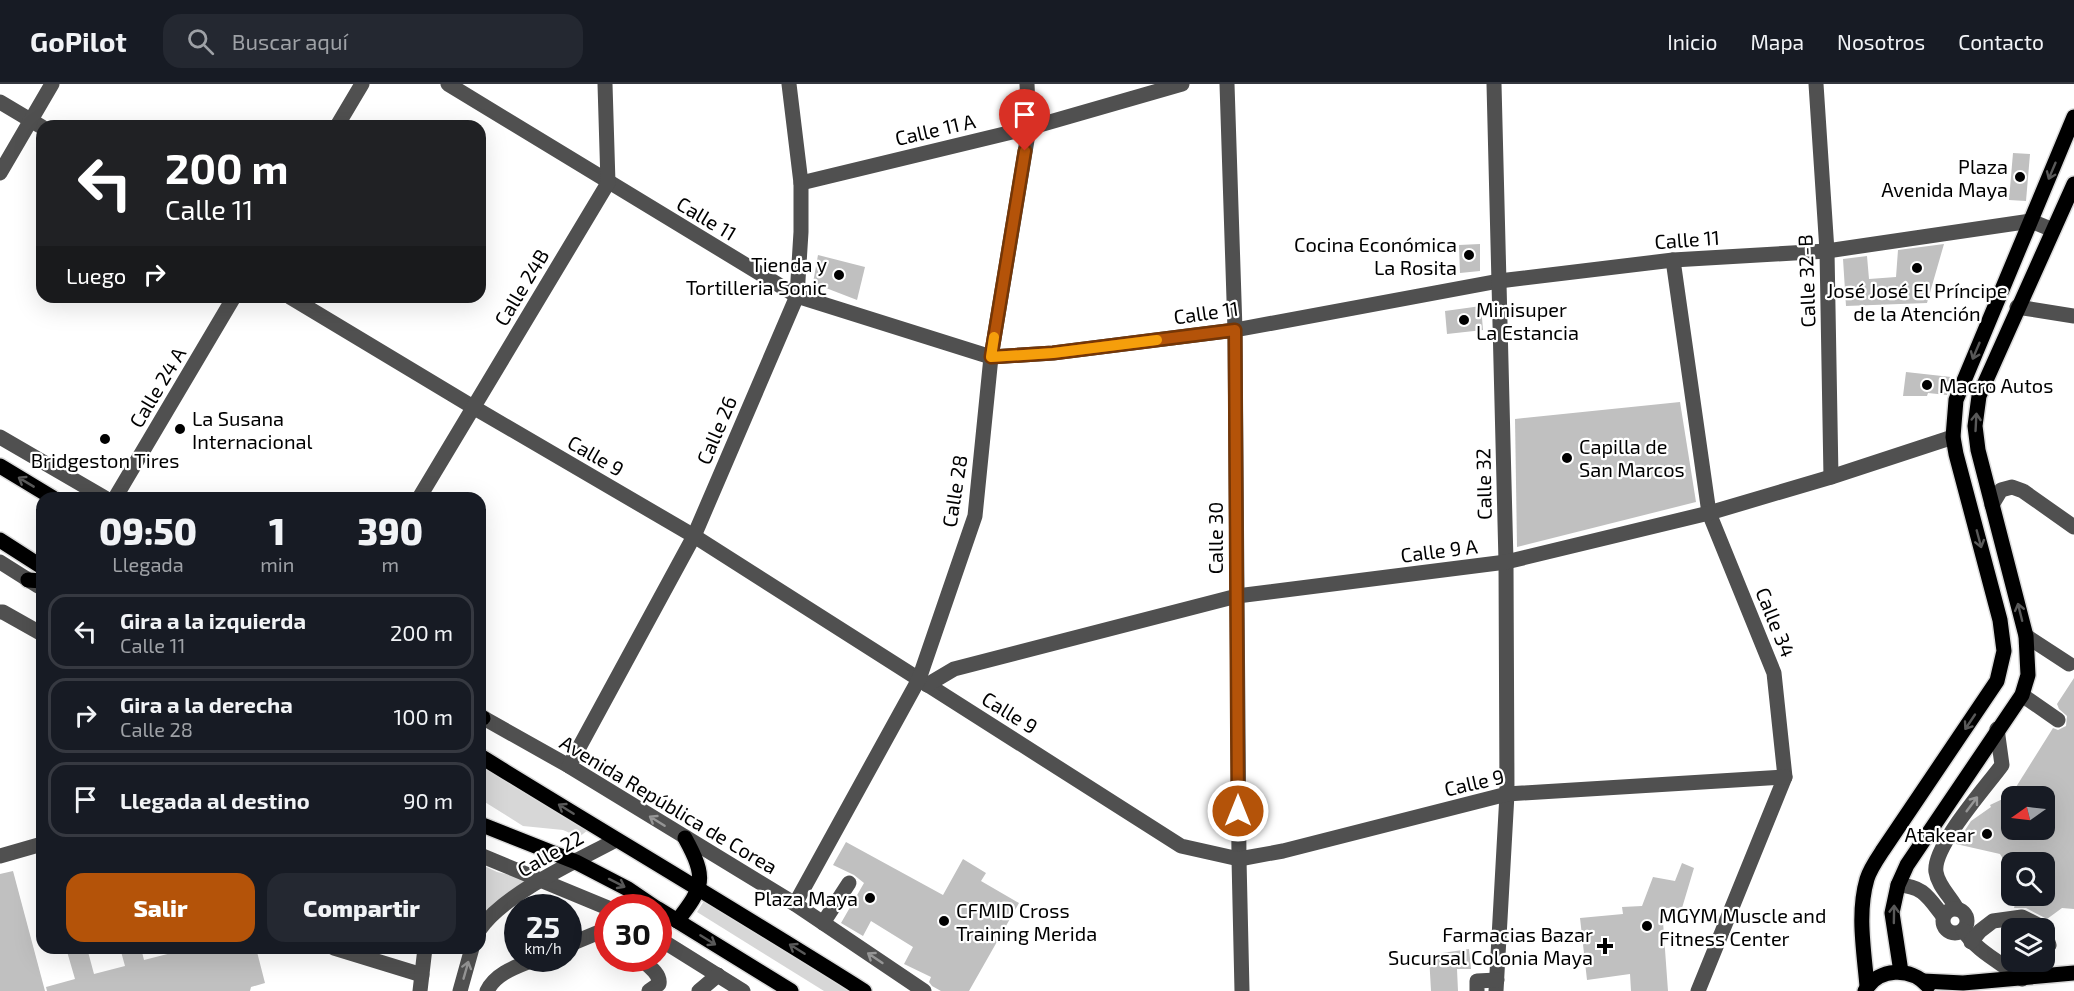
<!DOCTYPE html>
<html lang="es">
<meta charset="utf-8">
<style>
:root{--surface:#171b24;--page:#242831;--text:#f1f3f6;--muted:#9ea1a6;--line:#363941;--accent:#b45309}
body{margin:0;font-family:"Exo 2",sans-serif;background:var(--page);color:var(--text);height:100vh;display:flex;flex-direction:column;font-size:22px;white-space:nowrap}
*{box-sizing:border-box;margin:0}
p{font-size:20px;color:var(--muted)}
.icon{flex:none;width:33px;height:33px;fill:none;stroke:currentColor;stroke-width:2;stroke-linecap:round;stroke-linejoin:round}
.map{position:relative;flex:1;overflow:hidden}
.drawer{position:absolute;left:36px;top:408px;width:450px;height:462px;display:flex;flex-direction:column;background:var(--surface);border-radius:18px;box-shadow:0 6px 24px #0002}
.drawer>*{flex:none}
.banner{position:absolute;left:36px;top:36px;width:450px;height:183px;border-radius:18px;box-shadow:0 6px 24px #0002;background:#202124;color:#fff;overflow:hidden}
.needle{width:39px;rotate:256deg}
.tools{position:absolute;left:2001px;top:702px;display:grid;gap:12px}
.tools a{display:grid;place-items:center;width:54px;height:54px;border-radius:12px;background:var(--surface);box-shadow:0 6px 24px #0002;font-size:30px}
.speed{position:absolute;left:504px;top:810px;display:flex;gap:12px;font-size:30px;font-weight:700;text-align:center}
.speed>*{display:grid;place-content:center;width:78px;height:78px;border-radius:50%;background:var(--surface);box-shadow:0 6px 24px #0002;line-height:1}
.speed small{font-size:15px;font-weight:400}
.speed .limit{border:9px solid #d22;background:#fff;color:#111}
.pin{position:absolute;display:grid;place-items:center;width:51px;height:51px;color:#fff;margin:-62px -26px;border-radius:50% 50% 50% 0;rotate:-45deg;box-shadow:0 0 6px #0007}
.pin .icon{rotate:45deg}
.me{position:absolute;width:66px;margin:-33px;rotate:0deg;stroke-linejoin:round;filter:drop-shadow(0 0 4px #0008)}
.turn{display:flex;align-items:center;gap:21px;height:126px;padding:0 30px;font-size:27px}
.turn .icon{width:78px;height:78px;stroke-width:2.5}
.turn b{display:block;font-size:42px;line-height:51px}
.then{display:flex;align-items:center;height:57px;padding:0 30px;background:#0003;gap:12px;font-size:22px}
.eta{display:flex;justify-content:space-evenly;align-items:center;height:102px;text-align:center}
.eta b{font-size:36px;font-weight:800;line-height:42px}
.primary-button{display:flex;gap:12px;margin-top:auto;padding:12px 30px}
.primary-button a{flex:1;height:69px;border-radius:18px;background:var(--accent);color:#fff;font-size:24px;font-weight:800;line-height:69px;text-align:center}
.primary-button a+a{background:var(--page);color:var(--text)}
ul{padding:0;list-style:none}
li{display:flex;align-items:center;gap:18px;height:75px;margin:0 12px 9px;padding:0 18px;border:3px solid var(--line);border-radius:18px}
li div{flex:1}
li b{display:block;font-size:22px}
li em{font-style:normal}
header{display:flex;align-items:center;gap:36px;box-sizing:border-box;height:84px;padding:0 30px;background:var(--surface);border-bottom:2px solid var(--line)}
header strong{font-size:28px}
nav{display:flex;gap:33px;margin-inline-start:auto;font-size:21px}
.search{width:420px;height:54px;background:var(--page);display:flex;align-items:center;gap:15px;box-sizing:border-box;padding:0 21px;border-radius:18px;color:var(--muted);font-size:22px}
.map>svg:first-child{display:block}
.green{fill:#d7d7d7}
.building{fill:#c0c0c0;fill-rule:evenodd}
.lines{fill:none;stroke-linecap:round;stroke-linejoin:round}
.major-casing{stroke:#dbdbdb;stroke-width:18}
.minor{stroke:#505050;stroke-width:15}
.major{stroke:#000;stroke-width:15}
.oneway{stroke:#595959}
.oneway2{stroke:#969696}
.route-casing{stroke:#753606;stroke-width:15}
.route{stroke:#b45309;stroke-width:10}
.slow{stroke:#f59e0b;stroke-width:10}
.poi-dot{fill:#000;stroke:#fff;stroke-width:2}
.labels{text-anchor:middle;dominant-baseline:central;stroke-width:4.5;stroke-linejoin:round;paint-order:stroke}
.street-label{font-size:20px;fill:#000;stroke:#fff}
.poi-label{font-size:20px;fill:#000;stroke:#fff;text-anchor:end}
</style>
<header>
<strong>GoPilot</strong>
<div class="search"><svg class="icon" aria-label="search" viewBox="0 0 24 24"><circle cx="10" cy="10" r="6"/><path d="M15 15l6 6"/></svg>Buscar aquí</div>
<nav><a>Inicio</a><a>Mapa</a><a>Nosotros</a><a>Contacto</a></nav>
</header>
<div class="map">
<svg width="2074" height="907" viewBox="0 0 2074 907">
<rect width="100%" height="100%" fill="#fff"/>
<g class="green">
<path d="M480,678l108,68 -9,7 -16,-7 -40,-4 -43,-27z"/>
<path d="M480,780l17,8 31,7 -48,37z"/>
<path d="M704,817l145,90h-25l-127,-79z"/>
</g>
<g class="building">
<path d="M2013,69l17,1 -4,47 -17,-1z"/>
<path d="M1480,160v27l-20,2 -1,-28z"/>
<path d="M1944,160l-17,59 -81,3 -3,-47 24,-3 2,23 27,-2 2,-27z"/>
<path d="M818,171l47,12 -8,33 -44,-17z"/>
<path d="M1481,222l2,24 -36,4 -2,-23z"/>
<path d="M1906,288l45,5 -4,18 -19,-2 -1,3h-24z"/>
<path d="M1680,318l16,100 -179,45 -2,-128z"/>
<path d="M2074,594v231l-12,-1 -15,11 -21,-11h-12l3,-12h27v-34h-39l-5,-8 -44,-10 15,-23 20,-14 -1,-2 21,-10 42,-67 5,2 8,-4 1,-10 -8,-7 -2,-5zM2012,712h32v34h-32z"/>
<path d="M846,758l97,53 20,-36 23,14 -5,8 38,22 -50,88h-28l-9,-5 -3,-4 2,-5 -27,-13 9,-17 -42,-26 -8,15 -22,-13 23,-40 -10,-8 -21,-10z"/>
<path d="M1682,779l12,5 -12,40h-20l6,83h-37l-1,-17 -43,6 -7,-62 43,-4 -1,-7 20,-1 11,-29 22,4z"/>
<path d="M13,787l32,120h-45v-117z"/>
<path d="M66,864h21l7,26 31,-8 -5,-18h21l3,12 47,-12h65l9,35 -14,4 -1,4h-203l-1,-4 29,-8z"/>
<path d="M1469,865l2,20h-14l1,22h-27l-2,-36z"/>
</g>
<g class="lines">
<defs>
<g id="major">
<path d="M0,382l53,32"/>
<path d="M0,456l42,27"/>
<path d="M28,496l14,1"/>
<path d="M480,635l3,-1"/>
<path d="M480,672c128,79 257,155 384,235"/>
<path d="M480,740l96,38 52,27 28,19"/>
<path d="M658,825l133,82"/>
<path d="M677,837c27,-34 30,-43 8,-83"/>
<path d="M1901,888l-9,-59 6,-28 9,-20 115,-170 6,-20 -2,-39 -48,-186 -3,-24 4,-30 95,-212"/>
<path d="M1923,897l40,2 111,-10"/>
<path d="M1867,902c-3,-35 -10,-73 0,-107 3,-10 10,-20 16,-29l114,-169 7,-30 -4,-31 -44,-166 -3,-17 3,-37 118,-283"/>
<path d="M1865,907c13,-24 46,-24 63,-5"/>
</g>
</defs>
<use href="#major" class="major-casing"/>
<g class="minor">
<path d="M448,0l349,212 194,61 62,-4 182,-23 264,-49 174,-21 154,-9 204,-30 22,9"/>
<path d="M1227,0l8,246 4,529 3,132"/>
<path d="M1494,0l12,478 1,232 -11,197"/>
<path d="M1816,0l11,167 4,226"/>
<path d="M0,18l42,25"/>
<path d="M337,42l25,-42"/>
<path d="M0,89l52,-89"/>
<path d="M801,99l228,-55 153,-44"/>
<path d="M1673,176l36,253 65,160 11,104 -87,214"/>
<path d="M290,213l183,110 221,129 487,310 58,13 44,-8 224,-57 278,-17"/>
<path d="M2017,223l57,9"/>
<path d="M0,353l105,61"/>
<path d="M115,414l119,-201"/>
<path d="M419,414l189,-315 -3,-99"/>
<path d="M1992,421l9,-15 11,-3 11,4 51,36"/>
<path d="M0,478l38,24"/>
<path d="M0,528h3l39,22"/>
<path d="M2026,552l43,28"/>
<path d="M927,601l27,-16 283,-73 269,-34 203,-49 122,-36 122,-40"/>
<path d="M2022,611l36,25"/>
<path d="M480,632l89,50 226,138 129,87"/>
<path d="M569,682l125,-230 103,-240 4,-64v-49l-12,-99"/>
<path d="M480,771l128,53"/>
<path d="M0,772l42,-12"/>
<path d="M1898,801c25,1 30,12 45,31"/>
<path d="M795,820l124,-225 56,-163 16,-159 38,-229 -2,-44"/>
<path d="M1957,825c-6,-12 -19,-23 -21,-37 -4,-25 50,-85 66,-107l-5,-36"/>
<circle cx="1955" cy="837" r="12"/>
<path d="M823,839l26,-40"/>
<path d="M480,845c25,-36 97,-68 136,-89"/>
<path d="M1963,846c15,23 38,32 59,49l13,-17"/>
<path d="M2044,846l5,15 -5,5"/>
<path d="M658,854l85,53"/>
<path d="M1971,858l9,-11 13,-10 29,-4 22,11"/>
<path d="M568,861l29,-12 11,2"/>
<path d="M334,864l88,27"/>
<path d="M639,874c8,7 22,15 20,26l-10,7"/>
<path d="M420,907l5,-43"/>
<path d="M460,907l12,-43"/>
<path d="M487,907c9,-19 32,-25 51,-33"/>
<path d="M699,907l19,-16"/>
<path d="M1477,907v-10l20,-1"/>
</g>
<use href="#major" class="major"/>
</g>
<defs><path id="oneway-shaft" d="M-6 0H5M1.5-3L5.5 0L1.5 3" fill="none" stroke-width="1.6" stroke-linecap="round" stroke-linejoin="round" transform="scale(1.5)"/></defs>
<g class="oneway">
<use href="#oneway-shaft" transform="translate(2052 87) rotate(113)"/>
<use href="#oneway-shaft" transform="translate(1976 267) rotate(113)"/>
<use href="#oneway-shaft" transform="translate(1976 338) rotate(-87)"/>
<use href="#oneway-shaft" transform="translate(26 398) rotate(-149)"/>
<use href="#oneway-shaft" transform="translate(1979 455) rotate(75)"/>
<use href="#oneway-shaft" transform="translate(2020 528) rotate(-104)"/>
<use href="#oneway-shaft" transform="translate(1970 638) rotate(124)"/>
<use href="#oneway-shaft" transform="translate(566 725) rotate(-148)"/>
<use href="#oneway-shaft" transform="translate(617 799) rotate(27)"/>
<use href="#oneway-shaft" transform="translate(1894 830) rotate(-89)"/>
<use href="#oneway-shaft" transform="translate(708 856) rotate(32)"/>
<use href="#oneway-shaft" transform="translate(797 865) rotate(-148)"/>
</g>
<g class="oneway2">
<use href="#oneway-shaft" transform="translate(1972 720) rotate(-53)"/>
<use href="#oneway-shaft" transform="translate(657 737) rotate(-148)"/>
<use href="#oneway-shaft" transform="translate(875 874) rotate(-146)"/>
<use href="#oneway-shaft" transform="translate(466 886) rotate(-74)"/>
</g>
<g class="lines">
<defs>
<path id="route" d="M1025,67l-34,206 62,-4 182,-23 3,481"/>
</defs>
<use href="#route" class="route-casing"/>
<use href="#route" class="route"/>
<path class="slow" d="M994,253l-3,20 62,-4 104,-13"/>
</g>
<g class="poi-dot">
<circle cx="2020" cy="93" r="6"/>
<circle cx="1469" cy="171" r="6"/>
<circle cx="1917" cy="184" r="6"/>
<circle cx="839" cy="191" r="6"/>
<circle cx="1464" cy="236" r="6"/>
<circle cx="1927" cy="301" r="6"/>
<circle cx="180" cy="345" r="6"/>
<circle cx="105" cy="355" r="6"/>
<circle cx="1567" cy="374" r="6"/>
<circle cx="1987" cy="750" r="6"/>
<circle cx="870" cy="814" r="6"/>
<circle cx="944" cy="837" r="6"/>
<circle cx="1647" cy="842" r="6"/>
<path d="M1602 853h6v6h6v6h-6v6h-6v-6h-6v-6h6z"/>
</g>
<g class="labels">
<g class="street-label">
<text transform="translate(935 45) rotate(-13)">Calle 11 A</text>
<text transform="translate(707 134) rotate(31)">Calle 11</text>
<text transform="translate(1687 155) rotate(-4)">Calle 11</text>
<text transform="translate(1806 197) rotate(-92)">Calle 32-B</text>
<text transform="translate(521 203) rotate(-59)">Calle 24B</text>
<text transform="translate(1206 228) rotate(-8)">Calle 11</text>
<text transform="translate(157 303) rotate(-59)">Calle 24 A</text>
<text transform="translate(716 346) rotate(-67)">Calle 26</text>
<text transform="translate(596 371) rotate(30)">Calle 9</text>
<text transform="translate(1483 400) rotate(-91)">Calle 32</text>
<text transform="translate(954 407) rotate(-81)">Calle 28</text>
<text transform="translate(1215 454) rotate(-90)">Calle 30</text>
<text transform="translate(1439 466) rotate(-7)">Calle 9 A</text>
<text transform="translate(1776 538) rotate(68)">Calle 34</text>
<text transform="translate(1010 628) rotate(32)">Calle 9</text>
<text transform="translate(1474 698) rotate(-13)">Calle 9</text>
<text transform="translate(669 720) rotate(31)">Avenida República de Corea</text>
<text transform="translate(550 769) rotate(-30)">Calle 22</text>
</g>
<g class="poi-label">
<text x="2008" y="82">Plaza<tspan x="2008" dy="23">Avenida Maya</tspan></text>
<text x="1457" y="160">Cocina Económica<tspan x="1457" dy="23">La Rosita</tspan></text>
<text x="827" y="180">Tienda y<tspan x="827" dy="23">Tortilleria Sonic</tspan></text>
<text x="1917" y="206" text-anchor="middle">José José El Príncipe<tspan x="1917" dy="23">de la Atención</tspan></text>
<text x="1476" y="225" text-anchor="start">Minisuper<tspan x="1476" dy="23">La Estancia</tspan></text>
<text x="1939" y="301" text-anchor="start">Macro Autos</text>
<text x="192" y="334" text-anchor="start">La Susana<tspan x="192" dy="23">Internacional</tspan></text>
<text x="1579" y="362" text-anchor="start">Capilla de<tspan x="1579" dy="23">San Marcos</tspan></text>
<text x="105" y="376" text-anchor="middle">Bridgeston Tires</text>
<text x="1975" y="750">Atakear</text>
<text x="858" y="814">Plaza Maya</text>
<text x="956" y="826" text-anchor="start">CFMID Cross<tspan x="956" dy="23">Training Merida</tspan></text>
<text x="1659" y="831" text-anchor="start">MGYM Muscle and<tspan x="1659" dy="23">Fitness Center</tspan></text>
<text x="1593" y="850">Farmacias Bazar<tspan x="1593" dy="23">Sucursal Colonia Maya</tspan></text>
</g>
</g>
</svg>
<div class="tools">
<a><svg class="needle" viewBox="-14 -14 28 28"><path d="M0-13l5 13h-10z" fill="#e53935"/><path d="M0 13l5-13h-10z" fill="#9ea1a6"/></svg></a>
<a><svg class="icon" aria-label="search" viewBox="0 0 24 24"><circle cx="10" cy="10" r="6"/><path d="M15 15l6 6"/></svg></a>
<a><svg class="icon" aria-label="layers" viewBox="0 0 24 24"><path d="M12 4l9 5-9 5-9-5zM3 14l9 5 9-5"/></svg></a>
</div>
<div class="speed"><div>25<small>km/h</small></div><div class="limit">30</div></div>
<div class="pin" style="left:1025px;top:67px;background:#d93025"><svg class="icon" aria-label="arrive" viewBox="0 0 24 24"><path d="M6 21V4h12l-3 4 3 4H6"/></svg></div>
<svg class="me" style="left:1238px;top:727px" viewBox="-20 -20 40 40"><circle r="17" fill="#b45309" stroke="#fff" stroke-width="3"/><path d="M0-11L8 9 0 5-8 9z" fill="#fff"/></svg>
<div class="banner">
<div class="turn"><svg class="icon" aria-label="left" viewBox="0 0 24 24"><path d="M17 20v-9H6M10 6l-5 5 5 5"/></svg><div><b>200 m</b>Calle 11</div></div>
<div class="then">Luego<svg class="icon" aria-label="right" viewBox="0 0 24 24"><path d="M7 20v-9h11M14 6l5 5-5 5"/></svg></div>
</div>
<section class="drawer">
<div class="eta">
<div><b>09:50</b><p>Llegada</p></div>
<div><b>1</b><p>min</p></div>
<div><b>390</b><p>m</p></div>
</div>
<ul>
<li><svg class="icon" aria-label="left" viewBox="0 0 24 24"><path d="M17 20v-9H6M10 6l-5 5 5 5"/></svg><div><b>Gira a la izquierda</b><p>Calle 11</p></div><em>200 m</em></li>
<li><svg class="icon" aria-label="right" viewBox="0 0 24 24"><path d="M7 20v-9h11M14 6l5 5-5 5"/></svg><div><b>Gira a la derecha</b><p>Calle 28</p></div><em>100 m</em></li>
<li><svg class="icon" aria-label="arrive" viewBox="0 0 24 24"><path d="M6 21V4h12l-3 4 3 4H6"/></svg><div><b>Llegada al destino</b></div><em>90 m</em></li>
</ul>
<div class="primary-button"><a>Salir</a><a>Compartir</a></div>
</section>
</div>
